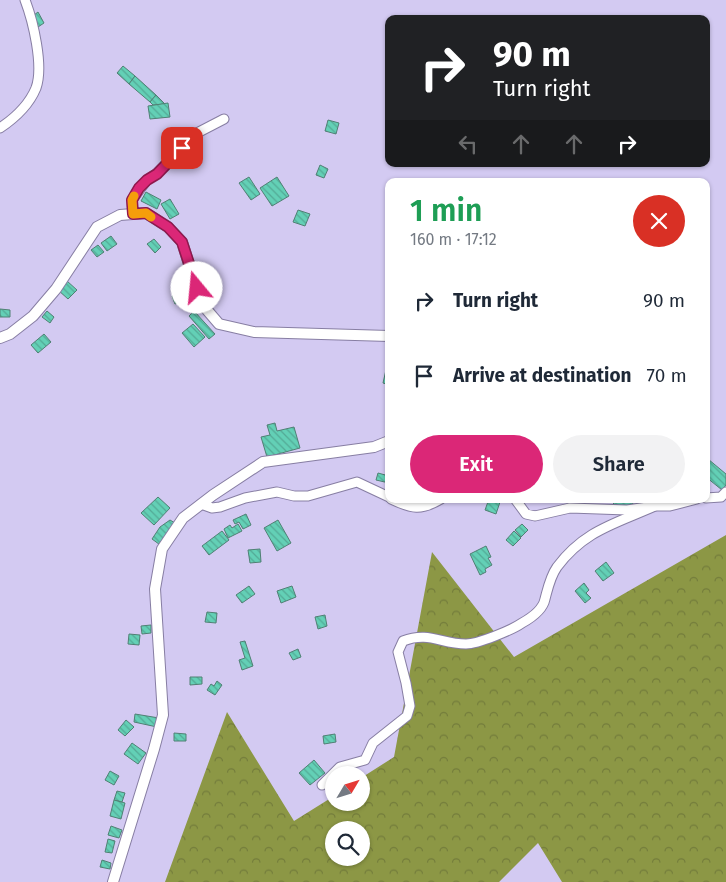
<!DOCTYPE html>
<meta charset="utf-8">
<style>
:root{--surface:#fff;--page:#f2f2f3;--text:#1f2937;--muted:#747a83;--accent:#db2777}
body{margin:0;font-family:"Fira Sans",sans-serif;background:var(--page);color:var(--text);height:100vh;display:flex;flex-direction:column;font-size:19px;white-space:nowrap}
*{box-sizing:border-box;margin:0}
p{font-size:16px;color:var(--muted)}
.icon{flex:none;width:28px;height:28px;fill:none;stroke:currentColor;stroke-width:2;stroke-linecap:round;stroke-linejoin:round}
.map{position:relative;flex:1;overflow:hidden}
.details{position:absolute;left:385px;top:178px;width:325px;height:325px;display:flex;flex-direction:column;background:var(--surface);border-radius:10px;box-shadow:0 1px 4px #0004}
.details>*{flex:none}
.banner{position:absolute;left:385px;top:15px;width:325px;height:152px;border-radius:10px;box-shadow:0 1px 4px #0004;background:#202124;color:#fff;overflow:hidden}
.needle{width:32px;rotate:52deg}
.controls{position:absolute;left:325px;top:766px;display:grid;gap:10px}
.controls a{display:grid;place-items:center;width:45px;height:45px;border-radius:50%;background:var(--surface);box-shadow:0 1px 4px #0004;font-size:25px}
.pin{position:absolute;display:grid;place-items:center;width:42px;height:42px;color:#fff;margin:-21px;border-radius:10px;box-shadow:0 2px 8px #0006}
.me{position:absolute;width:55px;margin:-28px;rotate:343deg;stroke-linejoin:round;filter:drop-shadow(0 0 4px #0008)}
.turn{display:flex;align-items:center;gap:18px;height:105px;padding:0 25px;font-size:22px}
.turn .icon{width:65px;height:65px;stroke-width:2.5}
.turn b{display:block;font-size:35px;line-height:42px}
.lanes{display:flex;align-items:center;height:48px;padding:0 25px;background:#0003;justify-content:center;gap:25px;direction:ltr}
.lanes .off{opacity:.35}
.round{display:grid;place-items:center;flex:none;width:52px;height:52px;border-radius:26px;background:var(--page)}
.headline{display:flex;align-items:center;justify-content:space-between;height:85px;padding:0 25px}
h1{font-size:30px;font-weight:600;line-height:38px;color:#1e9e55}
.primary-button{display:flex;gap:10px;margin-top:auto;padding:10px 25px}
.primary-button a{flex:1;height:58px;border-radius:30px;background:var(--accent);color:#fff;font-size:20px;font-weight:600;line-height:58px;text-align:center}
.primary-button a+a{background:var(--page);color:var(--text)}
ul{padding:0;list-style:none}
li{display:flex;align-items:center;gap:15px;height:75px;padding:0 25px}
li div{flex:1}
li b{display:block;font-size:19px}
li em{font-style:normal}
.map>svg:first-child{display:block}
.forest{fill:url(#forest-crowns);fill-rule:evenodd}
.building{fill:url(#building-back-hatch);stroke:#508074}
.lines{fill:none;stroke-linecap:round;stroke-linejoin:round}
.minor-casing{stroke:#877ea3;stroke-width:11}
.major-casing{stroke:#877ea3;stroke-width:12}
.minor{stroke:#fff;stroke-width:9}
.major{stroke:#fff;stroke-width:10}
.route-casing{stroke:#8e194d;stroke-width:12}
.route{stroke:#db2777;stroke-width:9}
.slow{stroke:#f59e0b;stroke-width:9}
</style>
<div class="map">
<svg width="726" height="882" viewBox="0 0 726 882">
<defs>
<pattern id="forest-crowns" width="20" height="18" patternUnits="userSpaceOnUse" patternTransform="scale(1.25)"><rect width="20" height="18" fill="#8c9745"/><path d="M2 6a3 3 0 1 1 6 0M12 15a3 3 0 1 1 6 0" fill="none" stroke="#737c3b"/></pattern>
<pattern id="building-back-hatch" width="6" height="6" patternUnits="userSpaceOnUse" patternTransform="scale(1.25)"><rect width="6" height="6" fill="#63d0b6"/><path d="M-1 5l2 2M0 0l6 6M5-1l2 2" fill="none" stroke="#53aa96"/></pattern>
</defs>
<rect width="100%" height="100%" fill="#d3caf2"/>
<path class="forest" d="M726,535v347h-164l-24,-39 -39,39h-334l62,-170 67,109 40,-25v6h27v-24l33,-21 38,-205 82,105zM334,830h27v28h-27z"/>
<g class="building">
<path d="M38,12l6,11 -6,4 -4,-8 2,-2 -2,-2z"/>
<path d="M123,66l12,10 -6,8 -12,-11z"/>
<path d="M135,76l21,19 -6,7 -21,-18z"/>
<path d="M156,95l9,9 -12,1 -3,-3z"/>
<path d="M168,103l2,14 -20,2 -2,-13z"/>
<path d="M328,120l11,3 -3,11 -11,-3z"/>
<path d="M320,165l8,4 -4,9 -8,-3z"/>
<path d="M249,177l11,17 -9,6 -12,-17z"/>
<path d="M277,177l12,19 -17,10 -12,-18z"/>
<path d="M146,192l15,8 -4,9 -16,-8z"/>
<path d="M170,199l9,15 -9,5 -9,-15z"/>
<path d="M298,210l12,4 -5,12 -12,-4z"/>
<path d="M111,236l6,8 -10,7 -6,-8z"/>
<path d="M154,239l7,8 -6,6 -8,-9z"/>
<path d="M98,245l6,7 -7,5 -6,-7z"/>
<path d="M67,281l10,9 -9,9 -10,-9z"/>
<path d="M186,290l4,8 -15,6 -3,-8z"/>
<path d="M0,309l10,1v7h-10z"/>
<path d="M47,311l7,6 -4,6 -8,-6z"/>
<path d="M194,311l21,23 -6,5 -20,-23z"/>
<path d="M193,324l12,13 -11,10 -12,-14z"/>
<path d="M44,334l7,8 -13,11 -7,-8z"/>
<path d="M388,361l1,1v23l-6,-2z"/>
<path d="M275,423l2,8 17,-4 6,21 -33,9 -6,-20 9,-2 -3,-10z"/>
<path d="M708,459l18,15v11l-4,5 -16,-13v-16z"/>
<path d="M378,473l11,3v7l-13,-3z"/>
<path d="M158,497l12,11 -16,17 -13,-12z"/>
<path d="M489,499h12l-5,15 -11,-4z"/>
<path d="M613,499h19l1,6 -19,2z"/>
<path d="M246,514l5,11 -8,4 -4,-7 -4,2 -2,-4z"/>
<path d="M170,520l5,3 -12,24 -11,-8 8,-12z"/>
<path d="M278,520l13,23 -14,8 -13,-23z"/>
<path d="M238,524l4,7 -14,7 -4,-9 6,-4 2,3z"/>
<path d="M522,524l6,6 -7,7 -6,-7z"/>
<path d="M222,531l7,9 -20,15 -7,-9z"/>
<path d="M514,531l7,7 -8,8 -7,-6z"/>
<path d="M486,546l5,11 -3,1 4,7 -7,4 1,3 -6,3 -10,-21z"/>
<path d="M260,549l1,13 -11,1 -2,-13z"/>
<path d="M606,562l8,11 -11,8 -8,-10z"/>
<path d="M584,583l5,7 -3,3 5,5 -6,5 -10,-12z"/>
<path d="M249,586l6,8 -13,9 -6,-8z"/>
<path d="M292,586l4,11 -15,6 -4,-12z"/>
<path d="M207,612l10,1 -1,10 -11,-1z"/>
<path d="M325,615l2,11 -9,3 -3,-12z"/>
<path d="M151,625v8l-9,1 -1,-8z"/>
<path d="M129,634l11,1 -1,10 -11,-1z"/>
<path d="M245,641l8,25 -11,4 -3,-10 6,-2 -5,-16z"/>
<path d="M298,649l3,8 -8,3 -4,-7z"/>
<path d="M190,677h12v7l-12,1z"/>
<path d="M217,681l5,4 -7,10 -8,-5 4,-6 3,2z"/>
<path d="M135,714l24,4 -2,9 -23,-5z"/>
<path d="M126,720l8,7 -9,9 -7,-6z"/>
<path d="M174,733l12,1v7h-12z"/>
<path d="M335,734l1,8 -12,2 -1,-8z"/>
<path d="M132,743l14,10 -8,11 -14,-10z"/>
<path d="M314,760l11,13 -15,12 -11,-12z"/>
<path d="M110,771l9,5 -5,9 -9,-5z"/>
<path d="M117,791l8,2 -3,9 -8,-2z"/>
<path d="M114,800l11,3 -4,16 -11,-3z"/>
<path d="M111,826l11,4 -3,8 -11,-3z"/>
<path d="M108,839l7,2 -3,12 -7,-1z"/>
<path d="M102,860l9,3 -1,6 -10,-2z"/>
</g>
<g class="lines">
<defs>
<g id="minor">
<path d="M0,128c15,-10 29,-23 36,-40 8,-22 -3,-67 -11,-88"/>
<path d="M133,214l-1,-14 15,-20 10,-7 40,-40 27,-14"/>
<path d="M706,498l15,-1 5,-5"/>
<path d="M391,499c21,10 30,12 50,0"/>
<path d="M515,499l11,15 9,2 35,-8 57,2 28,-4h15l27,-7"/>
<path d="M201,504l11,4 8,-1 25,-9 32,-6 17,4h14l49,-14 32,15"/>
<path d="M322,785l18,-18 25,-7 8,-17 34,-27 3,-10 -4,-23 -8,-31 5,-11c26,-10 38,3 63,3 12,0 46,-14 56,-21 9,-5 21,-14 23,-24 3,-11 5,-22 12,-32 28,-37 58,-43 98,-61"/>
</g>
<g id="major">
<path d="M0,338l10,-4 23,-18 23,-27 41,-62 23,-12 26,-2 22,14 14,15 19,61 18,21 35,8 135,4"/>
<path d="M113,882l41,-133 9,-34 -8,-126 7,-40 21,-31 30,-23 50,-33 111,-15 15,-6"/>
</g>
</defs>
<use href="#minor" class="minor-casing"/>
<use href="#major" class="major-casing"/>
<use href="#minor" class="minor"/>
<use href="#major" class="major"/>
</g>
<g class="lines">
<defs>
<path id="route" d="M182,148l-25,26 -10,6 -8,8 -7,12 1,14 13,-1 22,14 14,15 15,46"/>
</defs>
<use href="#route" class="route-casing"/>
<use href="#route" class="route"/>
<path class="slow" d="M134,196l-2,4 1,14 13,-1 5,4"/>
</g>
</svg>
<div class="controls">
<a><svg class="needle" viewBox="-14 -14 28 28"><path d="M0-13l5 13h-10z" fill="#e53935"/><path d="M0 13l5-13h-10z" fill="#747a83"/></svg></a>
<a><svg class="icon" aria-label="search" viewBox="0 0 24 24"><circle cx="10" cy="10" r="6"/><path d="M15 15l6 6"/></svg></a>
</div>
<div class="pin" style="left:182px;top:148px;background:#d93025"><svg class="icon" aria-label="arrive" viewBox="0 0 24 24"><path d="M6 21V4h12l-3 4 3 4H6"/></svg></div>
<svg class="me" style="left:197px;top:288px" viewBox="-20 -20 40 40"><circle r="19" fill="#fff"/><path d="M0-13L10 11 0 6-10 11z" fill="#db2777"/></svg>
<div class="banner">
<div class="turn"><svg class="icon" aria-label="right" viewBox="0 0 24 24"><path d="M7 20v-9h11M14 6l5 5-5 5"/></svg><div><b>90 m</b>Turn right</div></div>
<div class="lanes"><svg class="icon off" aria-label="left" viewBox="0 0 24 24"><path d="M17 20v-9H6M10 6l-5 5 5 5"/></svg><svg class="icon off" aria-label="ahead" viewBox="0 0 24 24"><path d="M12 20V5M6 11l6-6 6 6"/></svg><svg class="icon off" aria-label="ahead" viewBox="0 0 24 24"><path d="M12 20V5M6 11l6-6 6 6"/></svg><svg class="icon" aria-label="right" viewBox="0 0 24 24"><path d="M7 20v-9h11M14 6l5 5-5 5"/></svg></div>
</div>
<section class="details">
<div class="headline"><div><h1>1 min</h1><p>160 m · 17:12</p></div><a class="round" style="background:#d93025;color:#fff"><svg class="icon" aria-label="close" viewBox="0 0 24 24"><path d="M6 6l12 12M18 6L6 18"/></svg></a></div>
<ul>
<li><svg class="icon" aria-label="right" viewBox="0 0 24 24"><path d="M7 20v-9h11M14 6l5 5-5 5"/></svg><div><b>Turn right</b></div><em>90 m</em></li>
<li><svg class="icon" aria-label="arrive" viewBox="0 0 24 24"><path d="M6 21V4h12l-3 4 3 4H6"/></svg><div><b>Arrive at destination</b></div><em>70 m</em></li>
</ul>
<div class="primary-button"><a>Exit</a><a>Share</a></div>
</section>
</div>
